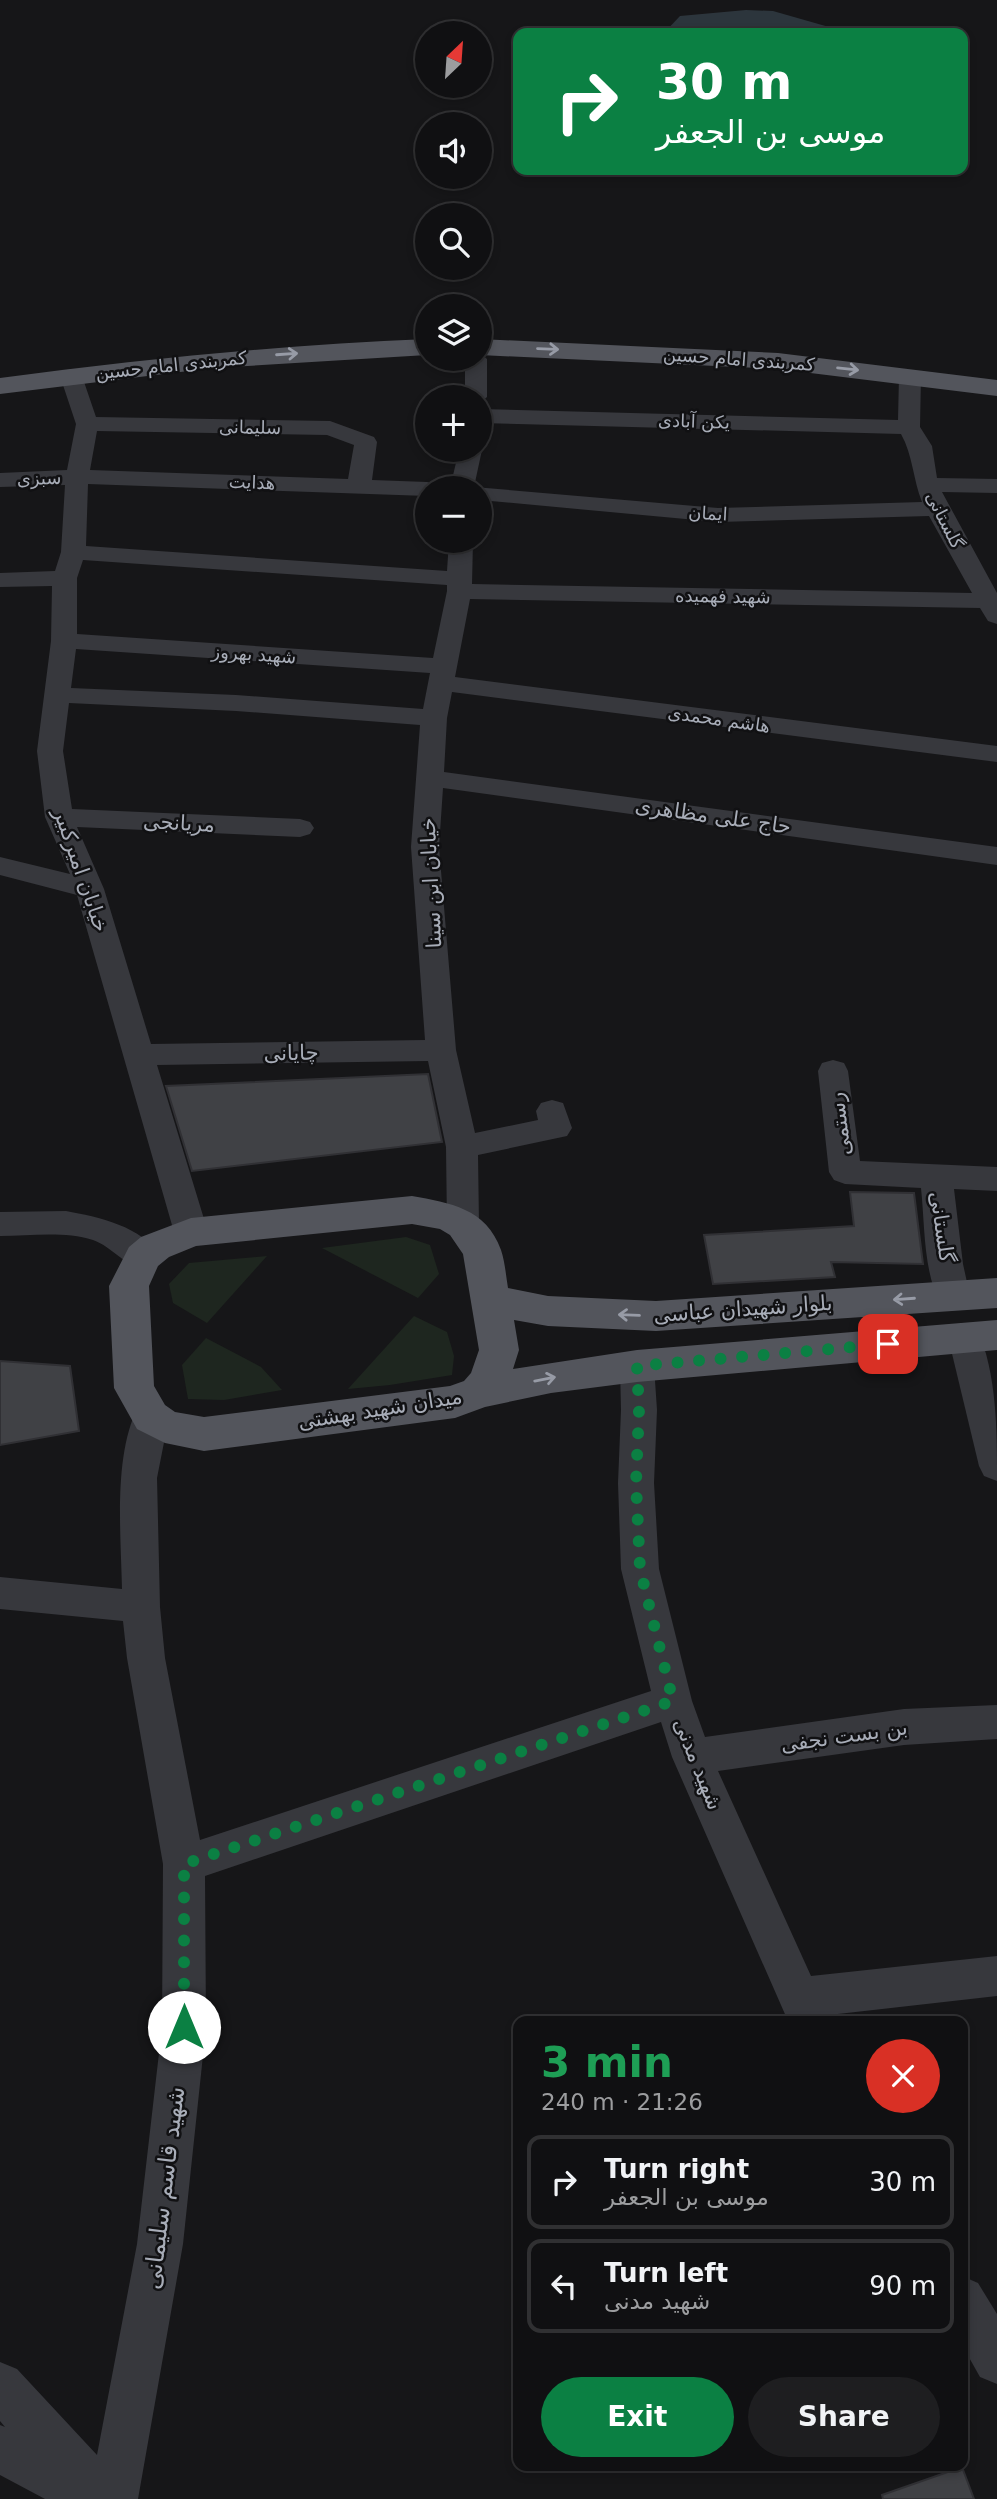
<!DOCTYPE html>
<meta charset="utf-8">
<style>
:root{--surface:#101012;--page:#1e1e20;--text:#f1f3f6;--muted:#9c9d9f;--line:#303032;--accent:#0b8043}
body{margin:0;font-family:"DejaVu Sans","Noto Naskh Arabic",sans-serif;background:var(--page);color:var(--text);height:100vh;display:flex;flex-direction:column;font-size:26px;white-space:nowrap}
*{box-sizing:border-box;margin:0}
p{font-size:23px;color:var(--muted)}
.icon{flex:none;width:38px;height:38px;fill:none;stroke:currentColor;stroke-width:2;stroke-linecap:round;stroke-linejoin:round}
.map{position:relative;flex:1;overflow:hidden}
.side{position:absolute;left:513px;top:2016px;width:455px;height:455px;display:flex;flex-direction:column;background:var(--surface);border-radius:14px;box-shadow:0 4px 10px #0003,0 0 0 2px var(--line)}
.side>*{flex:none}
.hud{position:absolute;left:513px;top:28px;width:455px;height:147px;border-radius:14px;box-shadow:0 4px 10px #0003,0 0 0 2px var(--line);background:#0b8043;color:#fff;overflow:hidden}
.needle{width:46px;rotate:25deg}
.buttons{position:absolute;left:415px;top:21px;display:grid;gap:14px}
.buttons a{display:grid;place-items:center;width:77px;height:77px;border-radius:50%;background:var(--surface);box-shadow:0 4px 10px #0003,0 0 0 2px var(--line);font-size:35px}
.pin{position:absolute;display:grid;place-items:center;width:60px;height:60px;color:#fff;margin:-30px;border-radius:14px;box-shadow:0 4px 10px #0006}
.me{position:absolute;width:77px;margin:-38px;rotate:0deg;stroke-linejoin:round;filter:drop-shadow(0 0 5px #0008)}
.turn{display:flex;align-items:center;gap:24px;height:147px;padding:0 28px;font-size:32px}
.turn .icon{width:91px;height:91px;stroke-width:2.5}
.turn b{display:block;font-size:49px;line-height:60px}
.round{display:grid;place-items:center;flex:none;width:74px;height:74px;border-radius:37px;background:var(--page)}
.headline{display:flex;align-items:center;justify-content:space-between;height:119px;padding:0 28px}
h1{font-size:42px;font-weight:700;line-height:52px;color:#1e9e55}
.primary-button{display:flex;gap:14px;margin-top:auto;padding:14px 28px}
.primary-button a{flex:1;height:80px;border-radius:42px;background:var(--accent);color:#fff;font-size:28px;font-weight:700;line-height:80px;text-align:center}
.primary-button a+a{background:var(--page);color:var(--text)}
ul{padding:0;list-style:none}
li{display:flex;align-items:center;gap:21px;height:94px;margin:0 14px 10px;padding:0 14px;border:4px solid var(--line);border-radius:14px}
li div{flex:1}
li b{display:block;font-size:26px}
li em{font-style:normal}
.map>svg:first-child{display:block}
.green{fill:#1e261f}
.water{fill:#2c353c}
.building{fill:#404145;stroke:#303034;stroke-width:2}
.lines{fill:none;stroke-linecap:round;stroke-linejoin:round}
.minor{fill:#37383d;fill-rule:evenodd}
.major{fill:#53555c;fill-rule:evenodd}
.oneway{stroke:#979ba6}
.route{stroke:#0b8043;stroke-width:12;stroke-dasharray:0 21.6}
.labels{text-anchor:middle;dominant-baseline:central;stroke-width:5;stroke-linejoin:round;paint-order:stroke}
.far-street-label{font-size:18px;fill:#a8adb8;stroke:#111113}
.street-label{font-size:21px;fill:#a8adb8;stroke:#111113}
.near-street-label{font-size:24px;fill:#a8adb8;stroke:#111113}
</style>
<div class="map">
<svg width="997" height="2499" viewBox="0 0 997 2499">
<rect width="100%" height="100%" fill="#161618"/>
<g class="green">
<path d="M406,1237l24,8 9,29 -21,24 -96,-50z"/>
<path d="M267,1256l-60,67 -34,-20 -4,-19 20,-21z"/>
<path d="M414,1316l33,16 7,24 -2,19 -62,10 -42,4z"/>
<path d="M206,1338l55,29 21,23 -58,10 -36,-1 -6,-34z"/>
</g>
<path class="water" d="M746,10l27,1 77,22h-186l16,-17z"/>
<g class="building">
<path d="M428,1074l14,68 -250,29 -26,-85z"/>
<path d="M850,1192l64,1 9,71 -92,-2 4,15 -122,7 -9,-49 150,-9z"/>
<path d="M0,1361l70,5 9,65 -79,14z"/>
<path d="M962,2467l12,32h-91l-1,-4z"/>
</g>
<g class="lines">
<g class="minor">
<path d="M480,353l7,6v38l-7,6v-6h-15v-38h15z"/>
<path d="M71,369l8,2 3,5 14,41 234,4 44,16 3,5 -5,38 55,2 8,2 3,4h-11v8l-339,-12 -2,62 361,25 2,-30h24l-1,43 500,9 -43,-77 -211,6 -238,-22v-12h-30l9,-38h21v-3l2,3 -8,37 244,21 204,-6c-9,-22 -9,-47 -21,-68l-421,-11v-14l418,11 1,-44 3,-5h16l3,5 -1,51 12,19 5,32 60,1v14l-55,-1 55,101v31l-9,-3 -8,-13 -510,-9 -15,78 542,69v16l-545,-70 -5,26 -3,54 553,75v18l-554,-77 -4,59 17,203 19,83 63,-13 -2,-9 5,-8 11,-3 11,3 9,25 -5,8 -89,19 1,70 -4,9 -12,3 -12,-3 -4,-9 -1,-78 -18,-86 -271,4 51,167 -5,9 -12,3 -12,-3 -5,-9 -97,-337 -77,-20v-18l70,17 -25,-57 -8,-66 14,-110 1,-55 -52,1v-14l55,-2 6,-19 4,-67 -65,2v-14l67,-3 9,-46 -16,-48 3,-5zM97,431l230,4 27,10 -6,34 -258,-9zM83,560l364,25v6l-14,67 -356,-24v-56zM76,649l354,24 -7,36 -187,-14 -165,-7zM69,703l167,8 184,14 -9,122 14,193 -274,4 -47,-155 -27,-62 223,10 10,-3 4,-6 -4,-6 -10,-3 -228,-10 -9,-58z"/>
<path d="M833,1060l11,3 4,8 12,90 137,6v24l-43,-2 9,75 7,32 -5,9 -12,4 -12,-4c-18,-33 -16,-80 -20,-117l-76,-4 -11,-4 -5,-8 -11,-101 4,-8z"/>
<path d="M66,1211c32,6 77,15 94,46l-5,9c-27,8 -39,-18 -62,-26 -29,-9 -63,-4 -93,-4v-24z"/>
<path d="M965,1324l12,4c20,46 20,102 20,153l-13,-5 -5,-10 -31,-129 5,-9z"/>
<path d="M637,1352l12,4 5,10 3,44 -3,73 5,86 33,132 13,36 199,-28 93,-4v34l-93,6 -186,26 93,205 186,-20v40l-168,19 2,6h-43l-116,-264 -11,-35 -456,154 1,151 -23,217 -45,255h-93l-45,-24v-50l5,2 -5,-6v-59l17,7 80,86 40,-211 25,-217 1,-163 -36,-206 -4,-37 -123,-12v-32l122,12c-1,-54 -9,-133 16,-182l13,-4 13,4 5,10 -12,61 3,129 5,51 35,182 451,-149 -30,-122 -3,-86 3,-73 -1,-44 5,-10z"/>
<path d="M962,2276l16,7 19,31v70l-17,-7 -18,-32z"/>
</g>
<g class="major">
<path d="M427,339v16l-214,13 -213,26v-16c142,-19 284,-33 427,-39z"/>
<path d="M480,339l298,14 219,27v16l-219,-27 -298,-14z"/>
<path d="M412,1196c38,7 74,12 89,54 4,12 5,26 7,38l40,8 108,5 341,-23v30l-341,23 -108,-5 -34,-6 5,30 -6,19 124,-19 360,-30v30l-360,32 -86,11 -66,14 -30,11 -251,33 -39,-8 -28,-14 -23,-41 -5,-102 20,-39 12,-10 50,-19zM412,1224l28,5 10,6 13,19 16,96 -8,23 -7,8 -14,5 -246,31 -29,-5 -10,-7 -11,-19 -5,-100 9,-20 11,-9 27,-11z"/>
</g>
</g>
<defs><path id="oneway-shaft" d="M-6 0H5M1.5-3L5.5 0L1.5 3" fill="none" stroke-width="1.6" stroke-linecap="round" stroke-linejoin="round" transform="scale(1.75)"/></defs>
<g class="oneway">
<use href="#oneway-shaft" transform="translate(548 349) rotate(2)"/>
<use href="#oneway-shaft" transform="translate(287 354) rotate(-4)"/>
<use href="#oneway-shaft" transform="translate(848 369) rotate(6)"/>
<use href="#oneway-shaft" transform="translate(904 1299) rotate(176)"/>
<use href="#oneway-shaft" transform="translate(629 1315) rotate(-178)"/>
<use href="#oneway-shaft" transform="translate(545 1379) rotate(-11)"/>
</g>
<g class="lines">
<path class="route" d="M184,2027v-163l489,-163 -33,-132 -4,-86 3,-73 -2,-44 251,-22"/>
</g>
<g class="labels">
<g class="far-street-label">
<text transform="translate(739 359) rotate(4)">کمربندی امام حسین</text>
<text transform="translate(171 365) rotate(-6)">کمربندی امام حسین</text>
<text transform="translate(694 421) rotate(2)">یکن آبادی</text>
<text transform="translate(250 427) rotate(1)">سلیمانی</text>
<text transform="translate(39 478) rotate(-2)">سبزی</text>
<text transform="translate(252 482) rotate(2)">هدایت</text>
<text transform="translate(708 513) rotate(3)">ایمان</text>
<text transform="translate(945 520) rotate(63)">گلستانی</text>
<text transform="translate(723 596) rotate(1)">شهید فهمیده</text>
<text transform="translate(254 654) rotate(4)">شهید بهروز</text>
<text transform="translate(719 719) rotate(8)">هاشم محمدی</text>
</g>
<g class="street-label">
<text transform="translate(713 816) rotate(8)">حاج علی مظاهری</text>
<text transform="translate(179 823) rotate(3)">مریانجی</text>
<text transform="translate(81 870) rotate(71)">خیابان امیرکبیر</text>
<text transform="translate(431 883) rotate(-93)">خیابان ابن سینا</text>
<text transform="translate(291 1053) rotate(-1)">چایانی</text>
<text transform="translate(840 1124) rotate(-97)">رستمی</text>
<text transform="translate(942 1227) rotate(82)">گلستانی</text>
<text transform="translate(743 1309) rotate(-4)">بلوار شهیدان عباسی</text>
<text transform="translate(380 1409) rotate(-9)">میدان شهید بهشتی</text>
<text transform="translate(844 1736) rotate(-8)">بن بست نجفی</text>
<text transform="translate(698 1764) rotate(68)">شهید مدنی</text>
</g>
<g class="near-street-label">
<text transform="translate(164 2188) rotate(-83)">شهید قاسم سلیمانی</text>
</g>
</g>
</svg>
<div class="buttons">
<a><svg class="needle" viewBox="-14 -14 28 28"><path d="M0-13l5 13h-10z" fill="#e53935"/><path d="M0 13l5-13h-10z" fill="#9c9d9f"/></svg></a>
<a><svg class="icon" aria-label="sound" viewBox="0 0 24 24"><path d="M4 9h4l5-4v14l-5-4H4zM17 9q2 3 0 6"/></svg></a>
<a><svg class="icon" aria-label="search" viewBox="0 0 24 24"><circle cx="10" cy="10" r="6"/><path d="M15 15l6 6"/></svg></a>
<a><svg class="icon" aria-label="layers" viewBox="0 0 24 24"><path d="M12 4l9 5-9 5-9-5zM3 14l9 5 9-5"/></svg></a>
<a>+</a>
<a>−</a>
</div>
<div class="pin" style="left:888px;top:1344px;background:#d93025"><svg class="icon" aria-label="arrive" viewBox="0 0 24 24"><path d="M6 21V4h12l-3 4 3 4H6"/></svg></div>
<svg class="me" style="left:184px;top:2027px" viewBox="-20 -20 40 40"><circle r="19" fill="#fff"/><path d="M0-13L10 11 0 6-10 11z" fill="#0b8043"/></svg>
<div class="hud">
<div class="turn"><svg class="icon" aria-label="right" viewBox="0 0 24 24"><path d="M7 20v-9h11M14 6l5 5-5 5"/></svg><div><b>30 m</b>موسی بن الجعفر</div></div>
</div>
<section class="side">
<div class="headline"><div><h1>3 min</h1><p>240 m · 21:26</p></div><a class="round" style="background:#d93025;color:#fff"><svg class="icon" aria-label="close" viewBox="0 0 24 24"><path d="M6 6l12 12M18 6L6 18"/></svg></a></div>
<ul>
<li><svg class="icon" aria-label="right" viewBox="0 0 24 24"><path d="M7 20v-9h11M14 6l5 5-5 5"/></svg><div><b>Turn right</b><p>موسی بن الجعفر</p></div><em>30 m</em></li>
<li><svg class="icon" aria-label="left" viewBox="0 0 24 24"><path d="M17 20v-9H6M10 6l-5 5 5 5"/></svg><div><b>Turn left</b><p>شهید مدنی</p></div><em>90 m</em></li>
</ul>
<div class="primary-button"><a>Exit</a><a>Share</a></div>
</section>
</div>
